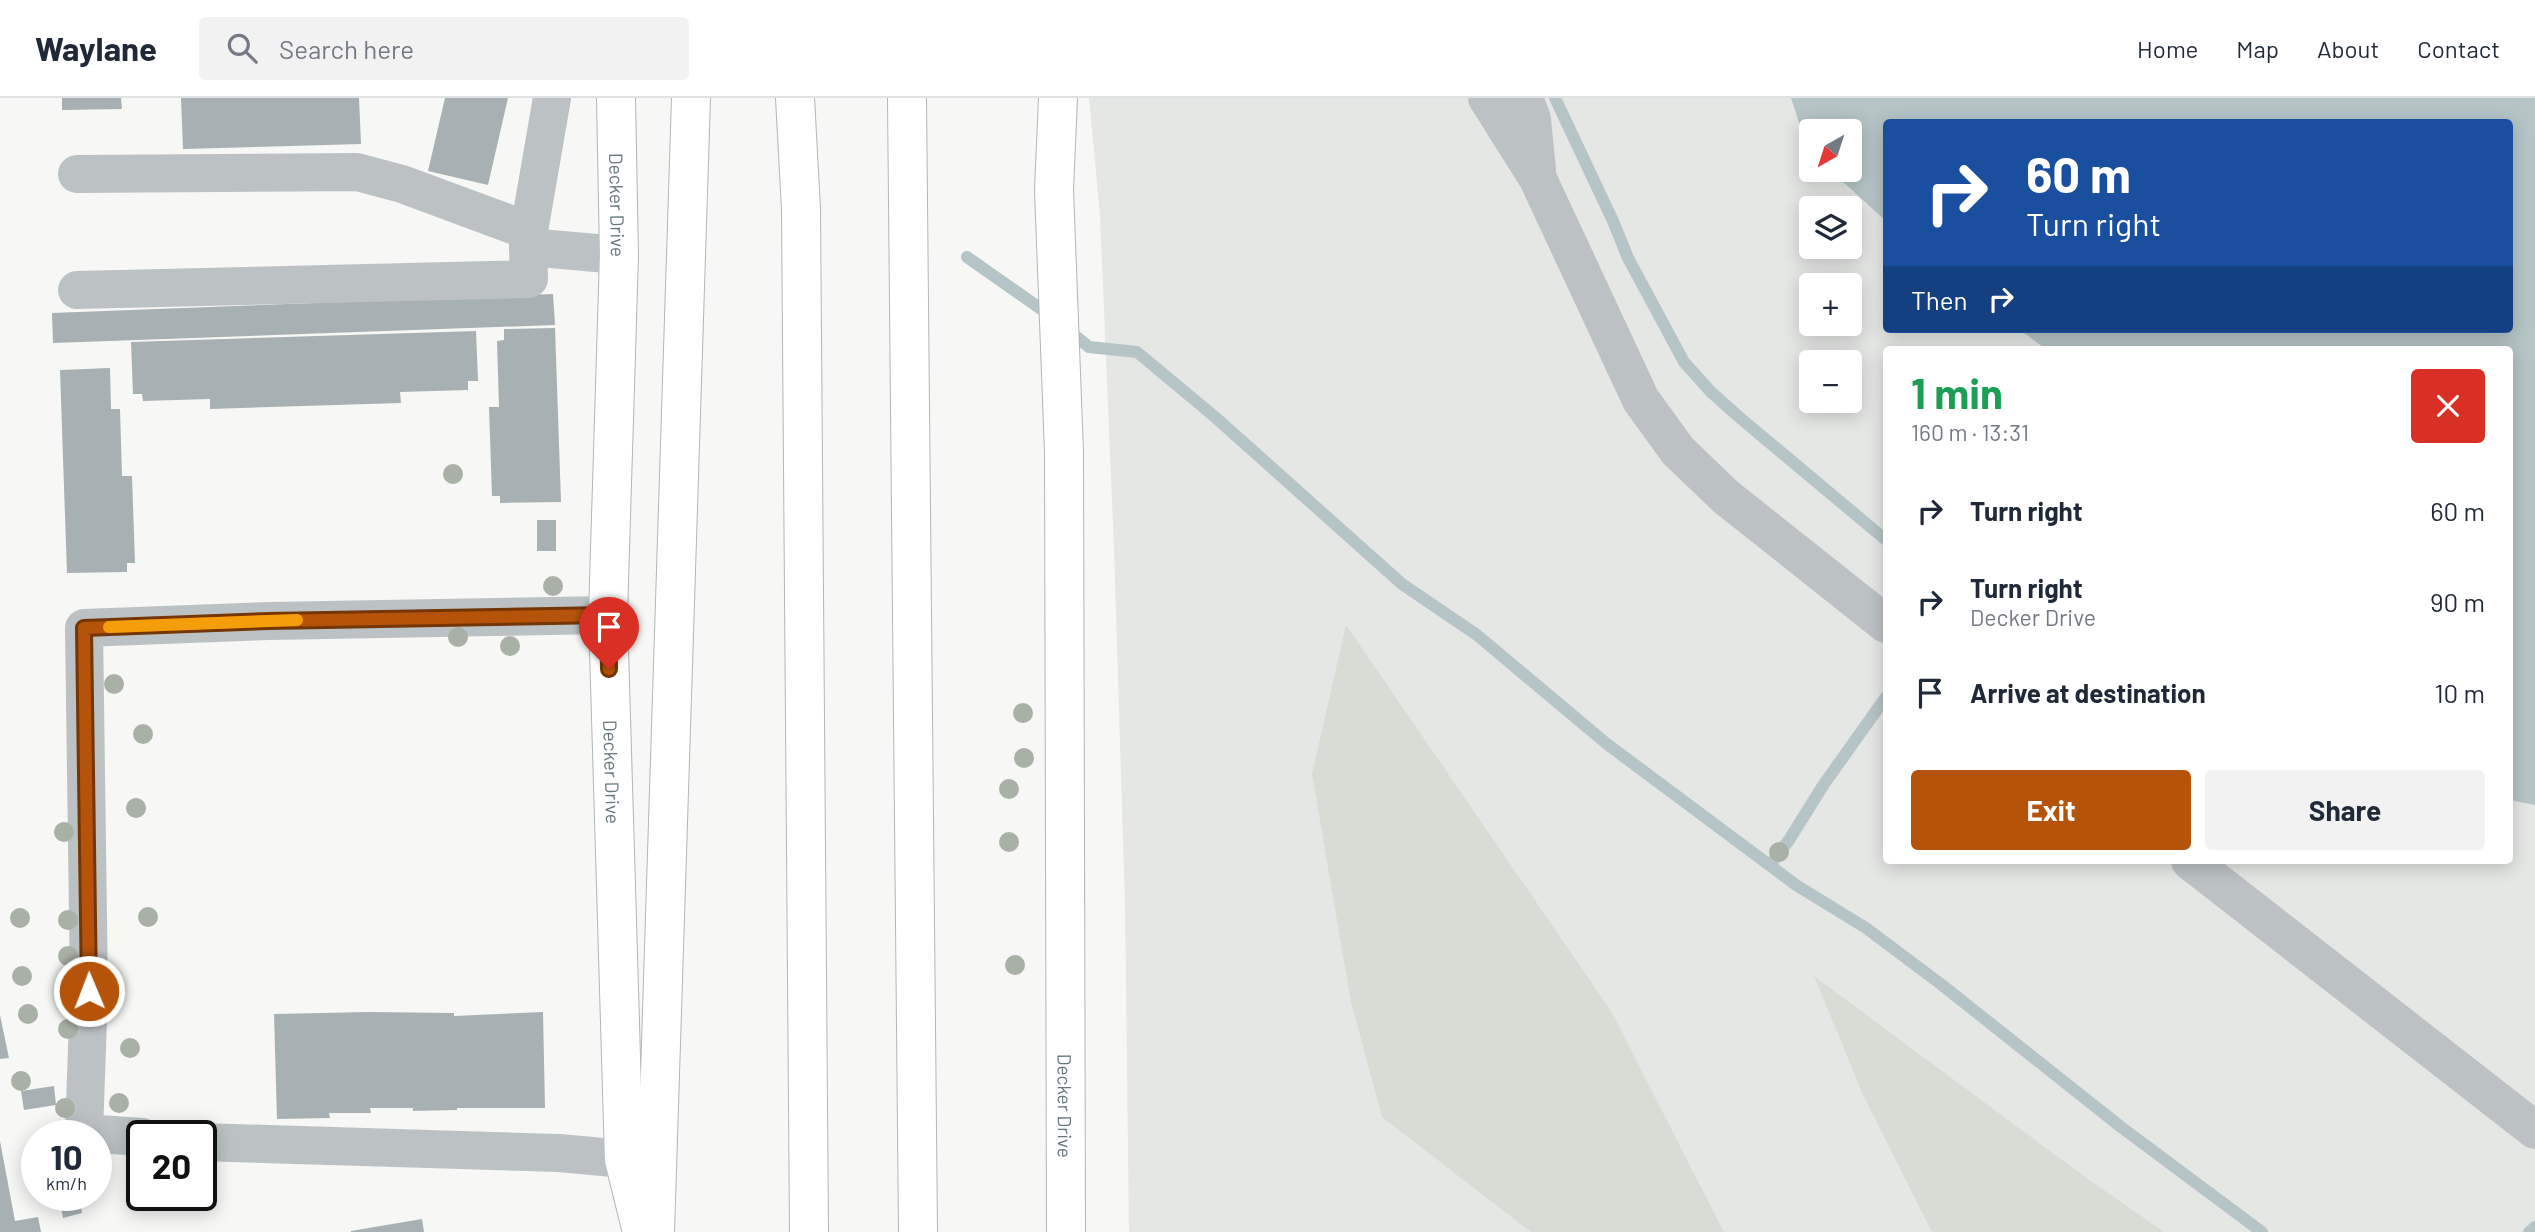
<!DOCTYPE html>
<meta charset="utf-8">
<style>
:root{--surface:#fff;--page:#f2f2f3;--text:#1f2937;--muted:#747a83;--line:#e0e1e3;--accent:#b45309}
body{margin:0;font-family:Barlow,sans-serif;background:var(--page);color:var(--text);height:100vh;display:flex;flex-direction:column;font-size:26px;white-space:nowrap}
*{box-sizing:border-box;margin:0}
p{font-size:23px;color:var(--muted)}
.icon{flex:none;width:38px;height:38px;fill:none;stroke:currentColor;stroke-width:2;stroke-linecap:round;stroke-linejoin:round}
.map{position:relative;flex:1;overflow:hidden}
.panel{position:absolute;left:1883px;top:248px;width:630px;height:518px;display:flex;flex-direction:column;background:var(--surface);border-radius:7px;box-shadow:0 4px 18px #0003}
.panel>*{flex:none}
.hud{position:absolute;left:1883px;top:21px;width:630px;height:214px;border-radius:7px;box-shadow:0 4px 18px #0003;background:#1a4fa0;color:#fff;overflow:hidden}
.needle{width:46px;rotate:219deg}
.controls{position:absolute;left:1799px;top:21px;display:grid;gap:14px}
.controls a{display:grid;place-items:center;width:63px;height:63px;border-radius:7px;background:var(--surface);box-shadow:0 4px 18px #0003;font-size:35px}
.speed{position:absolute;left:21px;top:1022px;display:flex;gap:14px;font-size:35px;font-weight:700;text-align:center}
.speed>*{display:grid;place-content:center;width:91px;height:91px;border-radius:50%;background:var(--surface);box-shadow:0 4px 18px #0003;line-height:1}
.speed small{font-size:18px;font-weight:400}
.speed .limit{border:4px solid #111;border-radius:10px;background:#fff;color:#111}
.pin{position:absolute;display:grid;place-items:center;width:60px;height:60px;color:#fff;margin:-72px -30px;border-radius:50% 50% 50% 0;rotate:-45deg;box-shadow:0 0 7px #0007}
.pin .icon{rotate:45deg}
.me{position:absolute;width:77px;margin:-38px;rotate:359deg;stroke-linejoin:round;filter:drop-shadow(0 0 5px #0008)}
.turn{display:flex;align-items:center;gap:24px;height:147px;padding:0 28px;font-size:32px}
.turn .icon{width:91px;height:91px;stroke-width:2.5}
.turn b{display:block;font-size:49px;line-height:60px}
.then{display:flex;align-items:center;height:66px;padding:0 28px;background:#0003;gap:14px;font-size:26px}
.round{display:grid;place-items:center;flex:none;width:74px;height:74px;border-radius:7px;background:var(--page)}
.summary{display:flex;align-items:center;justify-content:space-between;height:119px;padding:0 28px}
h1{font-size:42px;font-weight:700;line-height:52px;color:#1e9e55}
.button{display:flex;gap:14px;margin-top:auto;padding:14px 28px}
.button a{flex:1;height:80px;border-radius:7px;background:var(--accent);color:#fff;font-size:28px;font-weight:700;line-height:80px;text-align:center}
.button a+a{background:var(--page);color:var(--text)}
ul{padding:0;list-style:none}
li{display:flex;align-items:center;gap:21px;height:91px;padding:0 28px}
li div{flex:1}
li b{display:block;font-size:26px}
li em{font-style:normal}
header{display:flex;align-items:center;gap:42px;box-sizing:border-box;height:98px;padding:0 35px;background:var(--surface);border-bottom:2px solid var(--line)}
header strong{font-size:33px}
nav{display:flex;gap:38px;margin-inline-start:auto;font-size:24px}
.search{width:490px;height:63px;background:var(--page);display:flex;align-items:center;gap:18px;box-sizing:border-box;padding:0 24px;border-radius:7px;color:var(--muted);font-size:26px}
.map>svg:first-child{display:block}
.built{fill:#e5e7e5;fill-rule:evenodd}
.green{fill:#d8dcd4}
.water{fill:#b5c4c6}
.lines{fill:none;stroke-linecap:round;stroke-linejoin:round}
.stream{stroke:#b5c4c6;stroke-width:12}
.building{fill:#a7b0b3}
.major-casing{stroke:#b0b6b9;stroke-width:40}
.highway-casing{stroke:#b2b7b9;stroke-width:40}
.minor{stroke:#bcc2c4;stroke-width:38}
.major{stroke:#fff;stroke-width:38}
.highway{stroke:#fff;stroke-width:38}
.tree{fill:#a9b0a5}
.route-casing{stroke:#753606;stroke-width:18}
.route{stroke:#b45309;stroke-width:12}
.slow{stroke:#f59e0b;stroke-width:12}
.labels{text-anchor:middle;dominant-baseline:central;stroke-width:7;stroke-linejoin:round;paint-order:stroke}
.street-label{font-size:19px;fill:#65777d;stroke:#fff}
</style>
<header>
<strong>Waylane</strong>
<div class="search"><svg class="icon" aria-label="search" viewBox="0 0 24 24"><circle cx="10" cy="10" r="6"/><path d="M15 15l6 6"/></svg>Search here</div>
<nav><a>Home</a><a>Map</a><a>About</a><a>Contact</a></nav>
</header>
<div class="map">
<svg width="2535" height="1134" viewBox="0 0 2535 1134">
<rect width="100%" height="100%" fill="#f7f7f5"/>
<path class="built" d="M1089,0h1446v1134h-1406l-4,-328 -11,-355 -14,-334zM1886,24h624v207h-624zM1811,33h39v39h-39zM1811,110h39v39h-39zM1811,187h39v39h-39zM1886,252h624v511h-624zM1811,264h39v39h-39z"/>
<g class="green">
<path d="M1346,527l265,386 113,221h-193l-149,-115 -31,-115 -39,-228z"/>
<path d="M1814,878l267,198 83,58h-232l-69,-137z"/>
</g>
<path class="water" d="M1791,0h744v707l-25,-5v-450h-463l-28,-21h491v-207h-624v99l-56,-51h20v-39h-39v14l-9,-13z"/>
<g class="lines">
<g class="stream">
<path d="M1555,0l58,123 15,37 56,104 27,30 28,25 147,123"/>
<path d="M967,159l84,59"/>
<path d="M1068,232l21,17 48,5 78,65 187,167 75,51 130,109 189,141 70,43 76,57 179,142 141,105"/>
<path d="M1770,767l19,-25 35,-56 62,-87"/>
<path d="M2529,1134l6,-5"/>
</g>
</g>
<g class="building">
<path d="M62,0h59l1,11 -60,1z"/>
<path d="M181,0h178l2,46 -178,5z"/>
<path d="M445,0h63l-20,87 -60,-14z"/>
<path d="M553,196l2,31 -502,18 -1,-30z"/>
<path d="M555,230l6,174 -61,1v-7h-8l-3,-89h10l-2,-66 7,-1v-11z"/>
<path d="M476,233l2,50h-10v9l-68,2 1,11 -191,6v-10l-67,2 -1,-7h-9l-2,-52z"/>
<path d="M110,270l1,41h9l2,67h10l3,87h-8v9l-60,1 -7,-203z"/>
<rect x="537" y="422" width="19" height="31"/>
<path d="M368,914l86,1v3l89,-4 2,96h-88v2l-44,1v-3h-43l1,5h-42l1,5 -53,1 -3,-105z"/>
<path d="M0,917l9,43 -9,1z"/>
<path d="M54,988l2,19 -32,5 -3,-19z"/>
<path d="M0,1043l15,80 23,-4 3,15h-41z"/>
<path d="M59,1097h20l3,18 -19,5z"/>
<path d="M422,1121l2,13h-73v-1z"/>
</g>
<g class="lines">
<defs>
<g id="major">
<path id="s1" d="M616,0l3,157 -11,360 16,544 18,73"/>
<path id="s2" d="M1058,0l-4,92 10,262 2,780"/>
</g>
<g id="highway">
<path d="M795,0l6,111 8,1023"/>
<path d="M907,0l11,1134"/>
<path d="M655,1134l36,-1134"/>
</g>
</defs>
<use href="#major" class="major-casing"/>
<use href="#highway" class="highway-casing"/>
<g class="minor">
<path d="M1487,0l51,81 103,221 37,51 48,46 160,127"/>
<path d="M1524,0l8,21 5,51"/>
<path d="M77,76l280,-2 45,12 127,47 -1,16 91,8"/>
<path d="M529,133l23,-133"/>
<path d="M77,192l452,-11 -1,-32"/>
<path d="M2190,763l345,269"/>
<path d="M142,1039l-58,-4 5,-142 -5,-363 185,-7 339,-6"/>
<path d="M201,1044l358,11 65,6"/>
</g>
<use href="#major" class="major"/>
<use href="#highway" class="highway"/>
</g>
<g class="tree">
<circle cx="453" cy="376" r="10"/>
<circle cx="553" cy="488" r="10"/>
<circle cx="458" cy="539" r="10"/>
<circle cx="510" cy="548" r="10"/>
<circle cx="114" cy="586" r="10"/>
<circle cx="1023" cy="615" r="10"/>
<circle cx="143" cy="636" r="10"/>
<circle cx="1024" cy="660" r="10"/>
<circle cx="1009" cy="691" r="10"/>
<circle cx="136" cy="710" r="10"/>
<circle cx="64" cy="734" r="10"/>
<circle cx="1009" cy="744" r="10"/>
<circle cx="1779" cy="754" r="10"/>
<circle cx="148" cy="819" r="10"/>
<circle cx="20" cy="820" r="10"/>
<circle cx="68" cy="822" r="10"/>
<circle cx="68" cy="858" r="10"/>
<circle cx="1015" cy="867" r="10"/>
<circle cx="22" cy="878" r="10"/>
<circle cx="28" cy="916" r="10"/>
<circle cx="68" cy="931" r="10"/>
<circle cx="130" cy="950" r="10"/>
<circle cx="21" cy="983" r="10"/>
<circle cx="119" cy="1005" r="10"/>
<circle cx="65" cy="1010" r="10"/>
</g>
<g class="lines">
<defs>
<path id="route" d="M89,893l-5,-363 185,-7 339,-6 1,54"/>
</defs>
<use href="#route" class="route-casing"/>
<use href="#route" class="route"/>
<path class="slow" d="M109,529l188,-7"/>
</g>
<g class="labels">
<g class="street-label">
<text stroke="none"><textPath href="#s1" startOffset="107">Decker Drive</textPath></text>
<text stroke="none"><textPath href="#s1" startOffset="674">Decker Drive</textPath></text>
<text stroke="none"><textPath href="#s2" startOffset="1008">Decker Drive</textPath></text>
</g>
</g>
</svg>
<div class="controls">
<a><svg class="needle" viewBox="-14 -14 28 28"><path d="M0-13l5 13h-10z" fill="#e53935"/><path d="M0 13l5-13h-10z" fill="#747a83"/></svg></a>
<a><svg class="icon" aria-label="layers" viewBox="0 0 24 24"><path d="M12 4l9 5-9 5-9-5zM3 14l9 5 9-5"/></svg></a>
<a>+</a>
<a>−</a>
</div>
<div class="speed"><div>10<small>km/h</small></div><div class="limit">20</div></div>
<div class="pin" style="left:609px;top:571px;background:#d93025"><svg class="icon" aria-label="arrive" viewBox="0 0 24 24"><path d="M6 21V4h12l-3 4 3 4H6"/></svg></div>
<svg class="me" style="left:89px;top:893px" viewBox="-20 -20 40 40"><circle r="17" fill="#b45309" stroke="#fff" stroke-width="3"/><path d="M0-11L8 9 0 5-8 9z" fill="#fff"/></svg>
<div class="hud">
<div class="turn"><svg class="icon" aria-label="right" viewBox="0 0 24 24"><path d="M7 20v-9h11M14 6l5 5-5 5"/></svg><div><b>60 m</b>Turn right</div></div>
<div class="then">Then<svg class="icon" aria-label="right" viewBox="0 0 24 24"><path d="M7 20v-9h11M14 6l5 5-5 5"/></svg></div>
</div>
<section class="panel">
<div class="summary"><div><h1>1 min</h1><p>160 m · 13:31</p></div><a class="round" style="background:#d93025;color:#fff"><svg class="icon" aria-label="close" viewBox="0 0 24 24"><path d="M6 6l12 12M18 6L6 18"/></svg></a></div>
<ul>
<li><svg class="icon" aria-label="right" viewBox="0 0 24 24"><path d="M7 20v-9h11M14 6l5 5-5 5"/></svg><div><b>Turn right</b></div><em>60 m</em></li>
<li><svg class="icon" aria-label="right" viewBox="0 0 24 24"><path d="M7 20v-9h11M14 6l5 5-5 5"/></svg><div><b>Turn right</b><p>Decker Drive</p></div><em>90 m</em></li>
<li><svg class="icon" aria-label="arrive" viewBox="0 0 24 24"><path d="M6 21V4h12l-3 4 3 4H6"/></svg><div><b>Arrive at destination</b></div><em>10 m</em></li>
</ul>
<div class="button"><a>Exit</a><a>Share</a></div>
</section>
</div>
